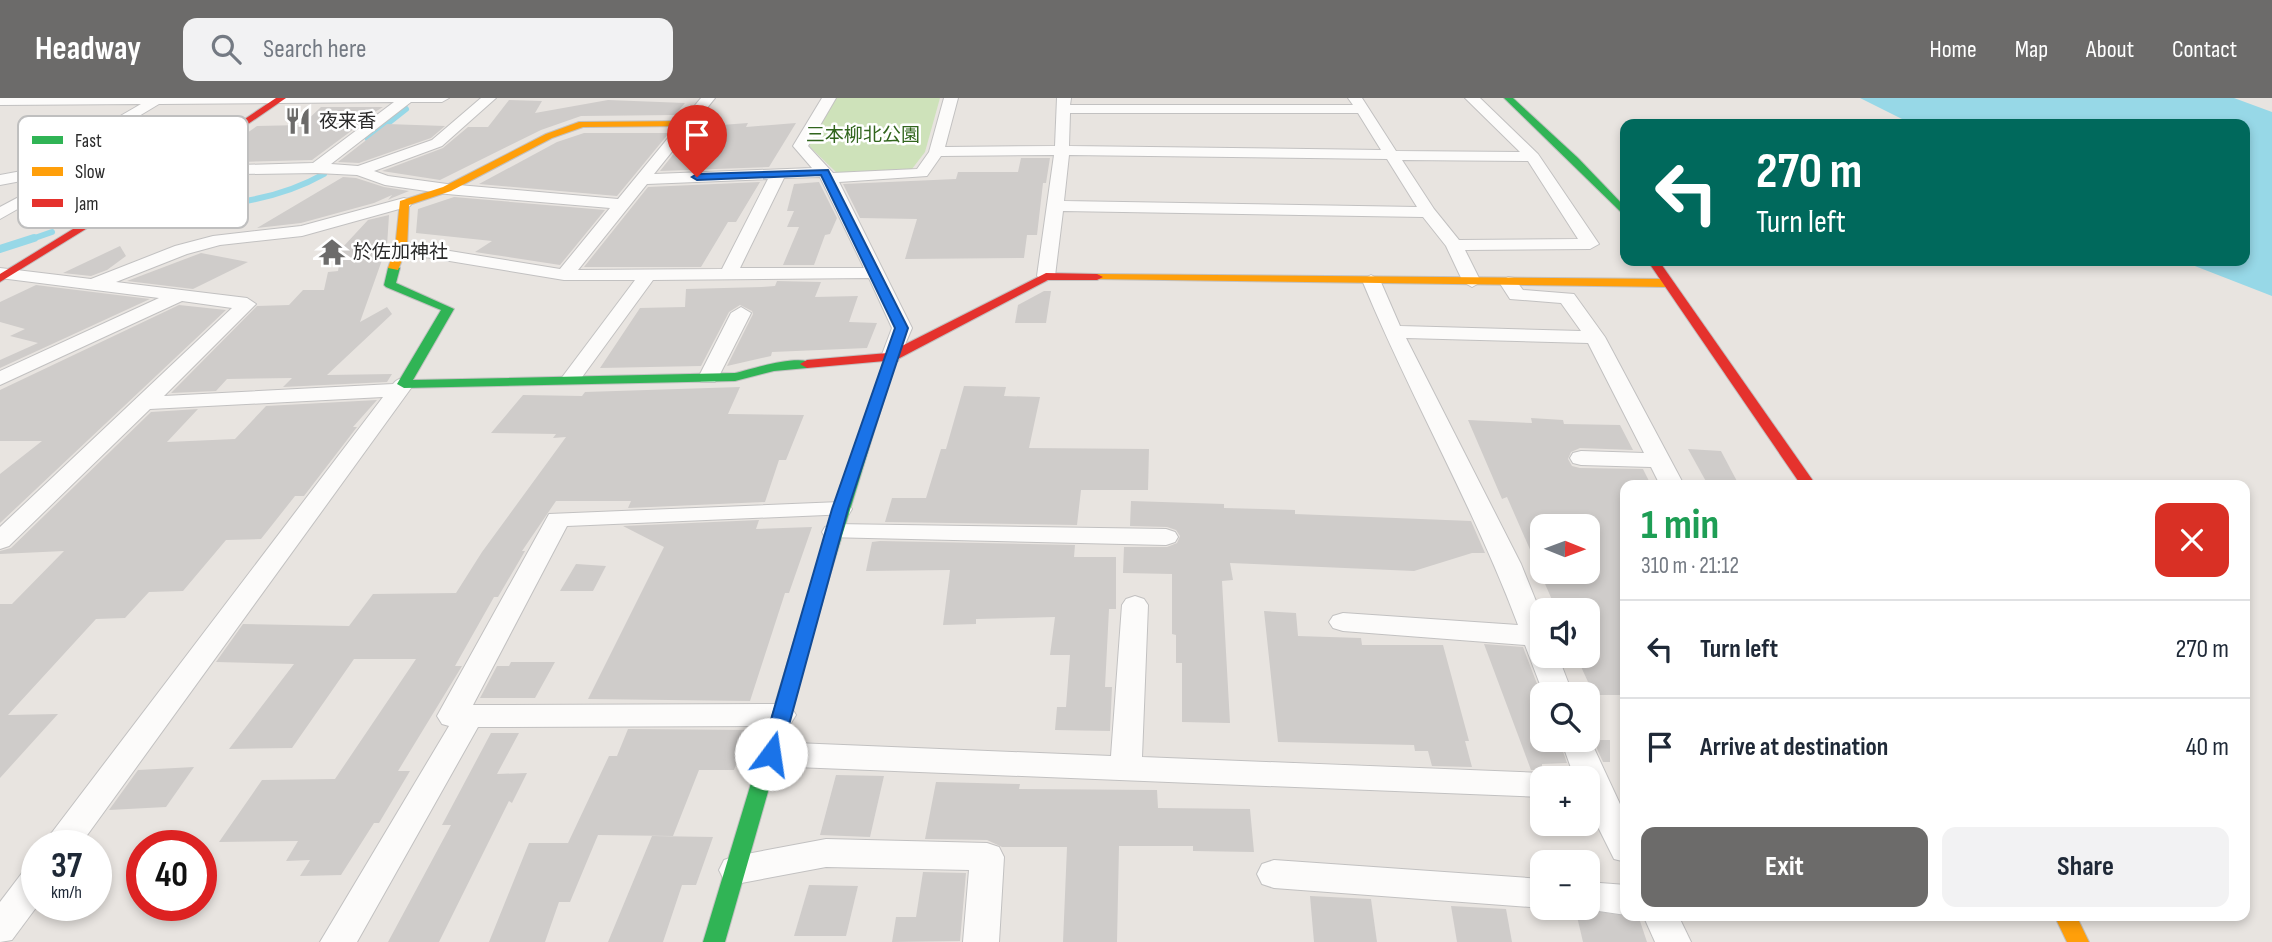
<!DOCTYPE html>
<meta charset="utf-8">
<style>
:root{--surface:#fff;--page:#f2f2f3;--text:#1f2937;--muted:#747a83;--line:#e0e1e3;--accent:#6c6b6a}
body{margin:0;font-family:"Sofia Sans Condensed","Noto Sans JP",sans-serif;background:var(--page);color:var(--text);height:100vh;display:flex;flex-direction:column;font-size:26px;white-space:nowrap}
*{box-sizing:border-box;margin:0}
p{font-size:23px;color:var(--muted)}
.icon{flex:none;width:38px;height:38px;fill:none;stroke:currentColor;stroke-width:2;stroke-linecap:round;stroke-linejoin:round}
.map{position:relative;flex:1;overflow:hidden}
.panel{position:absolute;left:1620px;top:382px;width:630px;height:441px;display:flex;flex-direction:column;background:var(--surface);border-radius:14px;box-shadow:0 4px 10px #0003}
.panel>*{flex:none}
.hud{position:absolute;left:1620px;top:21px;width:630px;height:147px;border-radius:14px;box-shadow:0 4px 10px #0003;background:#00695c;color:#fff;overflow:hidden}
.needle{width:46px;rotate:91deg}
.controls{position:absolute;left:1530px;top:416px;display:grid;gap:14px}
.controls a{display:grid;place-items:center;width:70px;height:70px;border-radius:14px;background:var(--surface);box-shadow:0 4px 10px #0003;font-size:35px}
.speed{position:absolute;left:21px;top:732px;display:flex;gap:14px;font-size:35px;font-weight:700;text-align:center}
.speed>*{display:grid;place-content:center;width:91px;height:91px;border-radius:50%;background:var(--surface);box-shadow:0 4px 10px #0003;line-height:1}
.speed small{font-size:18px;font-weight:400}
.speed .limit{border:10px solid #d22;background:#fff;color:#111}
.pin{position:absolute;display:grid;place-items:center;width:60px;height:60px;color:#fff;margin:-72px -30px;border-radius:50% 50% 50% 0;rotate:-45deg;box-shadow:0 0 7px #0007}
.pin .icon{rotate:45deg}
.me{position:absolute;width:77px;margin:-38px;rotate:14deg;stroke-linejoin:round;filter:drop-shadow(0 0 5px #0008)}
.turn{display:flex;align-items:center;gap:24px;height:147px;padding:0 21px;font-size:32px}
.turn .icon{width:91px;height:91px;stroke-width:2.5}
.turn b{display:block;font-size:49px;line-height:60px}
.round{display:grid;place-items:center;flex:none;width:74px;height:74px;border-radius:14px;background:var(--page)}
.head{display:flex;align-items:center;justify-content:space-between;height:119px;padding:0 21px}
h1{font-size:42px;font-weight:700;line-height:52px;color:#1e9e55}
.action{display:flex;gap:14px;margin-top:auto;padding:14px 21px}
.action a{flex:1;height:80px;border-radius:14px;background:var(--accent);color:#fff;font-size:28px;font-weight:700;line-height:80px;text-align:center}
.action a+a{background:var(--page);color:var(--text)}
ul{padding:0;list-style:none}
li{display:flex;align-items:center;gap:21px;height:98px;padding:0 21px;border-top:2px solid var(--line)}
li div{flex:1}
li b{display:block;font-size:26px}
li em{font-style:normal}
header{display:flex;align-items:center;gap:42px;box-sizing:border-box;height:98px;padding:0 35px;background:var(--accent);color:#fff}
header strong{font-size:33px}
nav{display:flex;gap:38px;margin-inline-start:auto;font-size:24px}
.search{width:490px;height:63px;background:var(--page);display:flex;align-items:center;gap:18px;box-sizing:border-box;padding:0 24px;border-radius:14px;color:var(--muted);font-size:26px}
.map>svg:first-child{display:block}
.green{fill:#cee2ba}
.water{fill:#97d8e7}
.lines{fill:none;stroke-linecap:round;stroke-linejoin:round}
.stream-far1{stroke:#97d8e7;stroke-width:6}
.stream{stroke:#97d8e7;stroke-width:8}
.building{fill:#cfccca;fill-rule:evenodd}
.street-casing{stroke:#c2c1c1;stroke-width:2}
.fast-casing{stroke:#c2c1c1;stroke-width:2}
.slow-casing{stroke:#c2c1c1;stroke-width:2}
.jam-casing{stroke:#c2c1c1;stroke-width:2}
.street{fill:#fcfbfa;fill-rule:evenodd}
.fast{fill:#30b455;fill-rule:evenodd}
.slow{fill:#ff9f0a;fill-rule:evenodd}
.jam{fill:#e5322d;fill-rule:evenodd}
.route{fill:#1a73e8;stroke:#114b97;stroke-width:2}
.labels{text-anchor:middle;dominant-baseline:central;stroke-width:5;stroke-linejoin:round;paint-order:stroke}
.far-poi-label{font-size:19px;fill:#2a2a2a;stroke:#fff;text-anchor:start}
.far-park-label{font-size:19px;fill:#31651d;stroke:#fff}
.key{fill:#fff;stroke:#bfbfbf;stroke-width:2}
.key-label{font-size:19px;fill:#2a2a2a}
</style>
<header>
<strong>Headway</strong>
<div class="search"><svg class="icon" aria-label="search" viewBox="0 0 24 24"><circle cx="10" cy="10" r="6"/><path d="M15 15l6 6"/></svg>Search here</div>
<nav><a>Home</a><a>Map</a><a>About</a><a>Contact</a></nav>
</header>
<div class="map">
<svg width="2272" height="844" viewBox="0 0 2272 844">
<rect width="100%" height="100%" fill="#e8e4e0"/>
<path class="green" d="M836,0h104l-15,54 -13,17 -74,5 -29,-28z"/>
<path class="water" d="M1860,0h374l38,14v184l-90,-35h63v-137h-333z"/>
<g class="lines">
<g class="stream-far1">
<path d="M368,41l38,-30"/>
<path d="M132,113c67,-5 132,-3 192,-37"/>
<path d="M29,142l23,-8"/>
</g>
<path class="stream" d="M0,151l34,-11"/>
</g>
<g class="building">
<path d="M509,2l33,1 -7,12 73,-13 77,3 -10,12 -94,1 -40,14 -101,50 -58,-9 61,-23 25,-21h20z"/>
<path d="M321,9h62l-24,15 3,1 -50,37 -108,3 53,-37 45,-1z"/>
<path d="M748,25l-2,4 50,-4 -27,44 -109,4 35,-44z"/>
<path d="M387,26l58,2 -14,12 -72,25 -21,-1z"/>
<path d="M584,35h85l-52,63 -138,-12 78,-42z"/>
<path d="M1021,60h29l-4,25h-3l-6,52h-10l-3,23 -119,1 12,-40 -57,-1 -17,-34 113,-5 2,-7h60z"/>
<path d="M343,79l13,1 28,9 25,4 -17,7 -4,2 4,-5 -18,8 -73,20 -44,5z"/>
<path d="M760,84l-24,40h-8l-27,45h-117l64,-80z"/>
<path d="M819,84l18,36 -7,16 -5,1 -11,30h-31l16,-38h-12l7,-16h-7l7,-27z"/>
<path d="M454,99l151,13 -45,55 -85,-13 17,-11 -76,-8 2,-24z"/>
<path d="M389,117l-2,31 -27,76 27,-15 5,7 -65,61 65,-1 -5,8 -104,5 9,-9 -65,1 -11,12 -45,2 86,-87 32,-1 14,-15h21l4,-18 10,-1 4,-23 26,-28z"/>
<path d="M120,148l6,10 -19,14 -16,6 -28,-3z"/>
<path d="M201,155l47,9 -55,27 -66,-8z"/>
<path d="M777,183l44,1 -6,15 43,-1 -9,26 28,1 -10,25 -95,4 -1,4 -44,10 26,-52 -1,-3 -12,-6 -11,7 -28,54 -101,2 40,-60 45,-1 1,-18 76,-2 13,-1z"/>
<path d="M36,187l114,14 -150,69v-8l38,-17 -28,-7 15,-7 -25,-7v-20z"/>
<path d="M1044,193h7l-5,32h-31l3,-18z"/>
<path d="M179,207l47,5 -226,213v-49l42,-33h-42v-51z"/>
<path d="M964,288l42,1 -2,9 36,1 -11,51 120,1 -1,41h-67l-4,35 -192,-3 7,-24h34l15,-49h5z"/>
<path d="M740,289l-12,27 76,1 -18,45h-7l-14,42 -137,6 3,-7h-75l-34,50h3l-27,46h-4l-39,69h7l-64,105h12l-31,52h-5l-33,52 -41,1 10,-16 -24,1 12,-20 -79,1 43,-62 73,-1 81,-120h-62l-62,89 -63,1 65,-85 -78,-2 27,-38 106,2 24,-32 83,-1 26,-41 84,-115 -13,1 3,-4 -65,-1 32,-38 59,1 3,-4z"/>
<path d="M377,302l-24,27h4l-53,69h-9l-34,43 -35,1 -43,51 -34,1 -24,26 -29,1 -88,96 50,-1 -58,64v-174h12l52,-53 -64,3v-3l11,-3 140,-136 47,-3 -31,33 68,-3 31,-33z"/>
<path d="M1531,320l32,2 1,4 56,1 13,25 -53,-2 -9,4 -3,7 4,7 8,2 63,1 8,16h-25v210h-32l-17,-37h10v-49h-31l-49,-112 -5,2 -34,-79 64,3zM1542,429h45v45h-45z"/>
<path d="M1688,351l33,2 18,34h-31z"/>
<path d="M1131,403l93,3v4l71,2v4l176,7 14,32h-13l-58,18 -184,-8 3,17 -11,1 8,142 -48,-1v-59h-6v-28l-4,-1v-60l-49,-1 1,-26h43l10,-4 3,-7 -4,-6 -9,-3 -37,-1z"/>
<path d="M759,422l-3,9 56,-2 -23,66h-4l-35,108 -162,-2 76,-152 -41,-21z"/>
<path d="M880,443l195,4 -1,12h42v52h-7l-4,78h7l-2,44 -55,-1 2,-23h9l4,-52h-20l5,-38 -79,2v5l-33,1 7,-55 -84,1 6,-29z"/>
<path d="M576,466l30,2 -13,25h-33z"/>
<path d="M1264,513l32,2 2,23 63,2 1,7h81l26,96h-4l7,26 -40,-1 -4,-15h-13l-1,-6 -136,-3z"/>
<path d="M1484,546l39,3 19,50v43h17l8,23 -25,1v6h-11z"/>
<path d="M511,564h44l-20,36h-55l17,-32h12z"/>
<path d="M628,631l121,1 -15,40h-35l-26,66 -75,-1 -28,67h-11l-14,40h-56l40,-99h39l41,-87h8z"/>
<path d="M491,635h28l-22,41 30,-1 -15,30 -3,-2 -70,141h-51l63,-117h-9z"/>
<path d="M1593,642h17v22h-7z"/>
<path d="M194,669l-28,40 -57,3 29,-40z"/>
<path d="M836,677l48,1 -14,61 -50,-2z"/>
<path d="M936,684l84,2 -1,5 138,1 1,18 92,1 4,43 -61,-1v-5h-74l-2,96h-54l4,-95h-65l-15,-7 -62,-1z"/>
<path d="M652,738l61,1 -17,48h-14l-19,57h-55z"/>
<path d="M923,774l43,1 -6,68 -68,1 4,-25h20z"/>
<path d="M809,787l49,1 -12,50h-52z"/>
<path d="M1310,798l61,3 6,43h-63z"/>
<path d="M1451,808l55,3 6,33h-55z"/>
<path d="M1575,810l64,10 8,24h-64z"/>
</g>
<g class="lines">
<defs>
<g id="street">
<path d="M0,0h449l-7,4h-31l-80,62 27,2 74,-26 49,-42h15l-54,48 -68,25 14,5 59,8 171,15 83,-101h14l-61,76 158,-6 -19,-22 29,-48h14l-28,48 25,27 84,-4 12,-17 15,-54h14l-13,49 110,-1 2,-48h14l-1,7h283l-5,-7h14l34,53 124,1 -55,-54h15l58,56 61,90 -9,5 -125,1 16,32 -9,5 -9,-5 -17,-36 -23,-29 -360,-6 -8,65 -9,5 -9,-5 17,-121 -113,1 -14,20 -88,6 73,146 -14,33h-14l-3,-4 11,-29 -23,-50 -216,2 -76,104h-14l-3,-4 75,-100h-71l-163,-27 -9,-5 9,-5 159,26 50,-61 -163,-14 -62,-9 -28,-10 -40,-2 -142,2 -5,-2 -3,-3 3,-3 143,-4 81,-61 -235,2 -113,68 20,5 3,3 -69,39v-12l47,-25 -15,-3 -32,6v-10l27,-5 114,-66 -141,1zM1070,15h288l23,37 -312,-4zM1069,57l318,4 30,48 -353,-6zM1402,62l126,1 50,78 -119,1 -25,-31zM820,79l44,91h-124l44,-90zM768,81l-46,90 -144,1 69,-86z"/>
<path d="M404,100l6,2 2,3 -2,3 -108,30 -82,9 -33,9 -71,28 131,16 9,6 -92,92 229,-12c5,-7 11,-6 18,-4l3,4 -334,461h-34l4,-10 333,-438 -233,12 -141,137 -9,3v-22l232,-219 -50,-7 -182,84v-14l159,-73 -159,-20v-10l91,11 84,-33 38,-10 88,-10z"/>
<path d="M1371,177l9,5 20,46 181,5 -20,-28 -51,-4 -11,-17 9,-5 6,1 9,12 51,4 31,43 79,148h-24l-9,-18 -70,-2 -8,-2 -3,-5 3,-5 8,-2 63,2 -56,-110 -182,-5 115,226 21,52v40h16l15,39h-29l-19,-50 -182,-14 -10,-3 -4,-6 4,-6 10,-3 175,12c-44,-118 -108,-228 -156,-345z"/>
<path d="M741,209l10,6 -33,65 -3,4h-14l-3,-4 33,-65z"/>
<path d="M840,404l9,2 3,5 -3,5 -282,12 -94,179 308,-1 10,3 5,8 -5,8 -10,3 -303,1 -121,215h-37l129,-216 -7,-2 -5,-8 112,-202z"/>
<path d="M834,426l332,5 9,3 3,5 -3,5 -9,3 -341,-8 -3,-5 3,-5z"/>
<path d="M1135,498l9,3 4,6 -6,152 400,16 12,6h-12v18l-771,-31 -11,-4 -4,-8 4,-8 11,-4 340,14 11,-151 4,-6z"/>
<path d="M1587,635l39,84v45l-12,-3 -27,-54v-26h-12l-14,-39h26z"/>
<path d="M826,741l161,4 12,4 5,10 -5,85h-36l6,-72 -143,-3 -90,17 -12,-4 -5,-10 5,-10 12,-4z"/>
<path d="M1274,762l268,19 1,29 -269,-20 -12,-4 -5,-10 5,-10z"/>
<path d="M37,767l1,40 -26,35 -12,2v-40l25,-33z"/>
<path d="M1587,784l39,3v30l-48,-7h9z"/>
<path d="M1643,817h35l13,27h-36z"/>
</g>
<g id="fast">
<path d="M1504,0h9l65,60 48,50v9z"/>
<path d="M394,167l6,3 -4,15 58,26 -41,71 322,-7c17,-4 65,-20 79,-9l-7,4 -33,3 -39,10 -331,7 -7,-4 44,-74 -55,-23 -2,-2 4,-17z"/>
<path d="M891,255l6,4 -67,218 -105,367h-22l111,-367 71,-218z"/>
</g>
<g id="slow">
<path d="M684,23l5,3 -2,2 -104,1 -31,11 -101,53 -42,14 -2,43 -9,22 -10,-2 7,-20 5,-47 43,-14 103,-53 33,-12z"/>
<path d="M1097,176l570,5 6,4 -6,4 -574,-8 -2,-2z"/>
<path d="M2054,817h22l13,27h-22z"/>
</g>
<g id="jam">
<path d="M276,0h10l-108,74 -178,110v-8l172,-106z"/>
<path d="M1651,163h8l157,224h-15l-152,-222z"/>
<path d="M1046,175l51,1 6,3 -6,3h-49l-152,80 -89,8 -7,-4 7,-4 81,-7z"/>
</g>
</defs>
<use href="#street" class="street-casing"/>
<use href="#fast" class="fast-casing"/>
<use href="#slow" class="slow-casing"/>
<use href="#jam" class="jam-casing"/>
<use href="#street" class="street"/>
<use href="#fast" class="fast"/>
<use href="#slow" class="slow"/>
<use href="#jam" class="jam"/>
</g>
<path class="route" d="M828,72l80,158 -60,181 -67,245 -3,5 -7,3 -7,-3 -3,-5 71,-245 63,-181 -74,-153 -124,5 -5,-3 5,-3z"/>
<defs>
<symbol id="restaurant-bare" viewBox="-9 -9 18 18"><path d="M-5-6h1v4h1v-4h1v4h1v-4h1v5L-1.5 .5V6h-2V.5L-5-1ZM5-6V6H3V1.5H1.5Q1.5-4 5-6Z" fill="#6c6b6a" stroke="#fff" stroke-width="2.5" paint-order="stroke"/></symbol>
<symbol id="temple-bare" viewBox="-9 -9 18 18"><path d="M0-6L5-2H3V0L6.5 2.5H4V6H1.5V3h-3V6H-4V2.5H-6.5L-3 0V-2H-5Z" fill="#6c6b6a" stroke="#fff" stroke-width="2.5" paint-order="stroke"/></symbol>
</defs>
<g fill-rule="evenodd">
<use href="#restaurant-bare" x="279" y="4" width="38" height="38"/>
<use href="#temple-bare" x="313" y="135" width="38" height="38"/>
</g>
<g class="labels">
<g class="far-poi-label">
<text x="319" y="23">夜来香</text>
<text x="353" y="154">於佐加神社</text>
</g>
<g class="far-park-label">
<text x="863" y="37">三本柳北公園</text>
</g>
</g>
<rect x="18" y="18" width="230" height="112" rx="10" class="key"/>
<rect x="32" y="38" width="31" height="8" fill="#30b455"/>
<rect x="32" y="69" width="31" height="9" fill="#ff9f0a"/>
<rect x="32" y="101" width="31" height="8" fill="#e5322d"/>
<g class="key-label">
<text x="75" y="49">Fast</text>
<text x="75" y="80">Slow</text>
<text x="75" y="112">Jam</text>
</g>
</svg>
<div class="controls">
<a><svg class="needle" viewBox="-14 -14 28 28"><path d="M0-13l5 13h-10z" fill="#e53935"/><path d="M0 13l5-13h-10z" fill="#747a83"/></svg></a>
<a><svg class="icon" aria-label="sound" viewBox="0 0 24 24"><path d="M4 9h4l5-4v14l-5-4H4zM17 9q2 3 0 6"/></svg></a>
<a><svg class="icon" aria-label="search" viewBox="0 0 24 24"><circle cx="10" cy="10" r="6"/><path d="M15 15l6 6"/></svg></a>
<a>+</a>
<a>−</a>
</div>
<div class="speed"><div>37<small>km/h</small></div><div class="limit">40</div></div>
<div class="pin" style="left:697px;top:79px;background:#d93025"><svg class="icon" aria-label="arrive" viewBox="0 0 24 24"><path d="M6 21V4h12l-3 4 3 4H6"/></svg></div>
<svg class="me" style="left:771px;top:656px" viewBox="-20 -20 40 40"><circle r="19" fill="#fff"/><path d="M0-13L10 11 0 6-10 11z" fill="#1a73e8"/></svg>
<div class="hud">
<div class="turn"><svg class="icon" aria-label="left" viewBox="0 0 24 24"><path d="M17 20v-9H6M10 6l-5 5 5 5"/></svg><div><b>270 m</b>Turn left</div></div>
</div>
<section class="panel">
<div class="head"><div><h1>1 min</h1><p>310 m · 21:12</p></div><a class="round" style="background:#d93025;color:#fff"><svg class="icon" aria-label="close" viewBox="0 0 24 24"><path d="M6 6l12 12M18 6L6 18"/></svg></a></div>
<ul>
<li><svg class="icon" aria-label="left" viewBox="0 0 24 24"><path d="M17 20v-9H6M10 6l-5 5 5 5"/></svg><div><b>Turn left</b></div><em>270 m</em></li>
<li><svg class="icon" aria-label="arrive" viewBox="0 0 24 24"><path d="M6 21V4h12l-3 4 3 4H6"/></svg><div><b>Arrive at destination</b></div><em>40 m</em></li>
</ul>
<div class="action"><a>Exit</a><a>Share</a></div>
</section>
</div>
